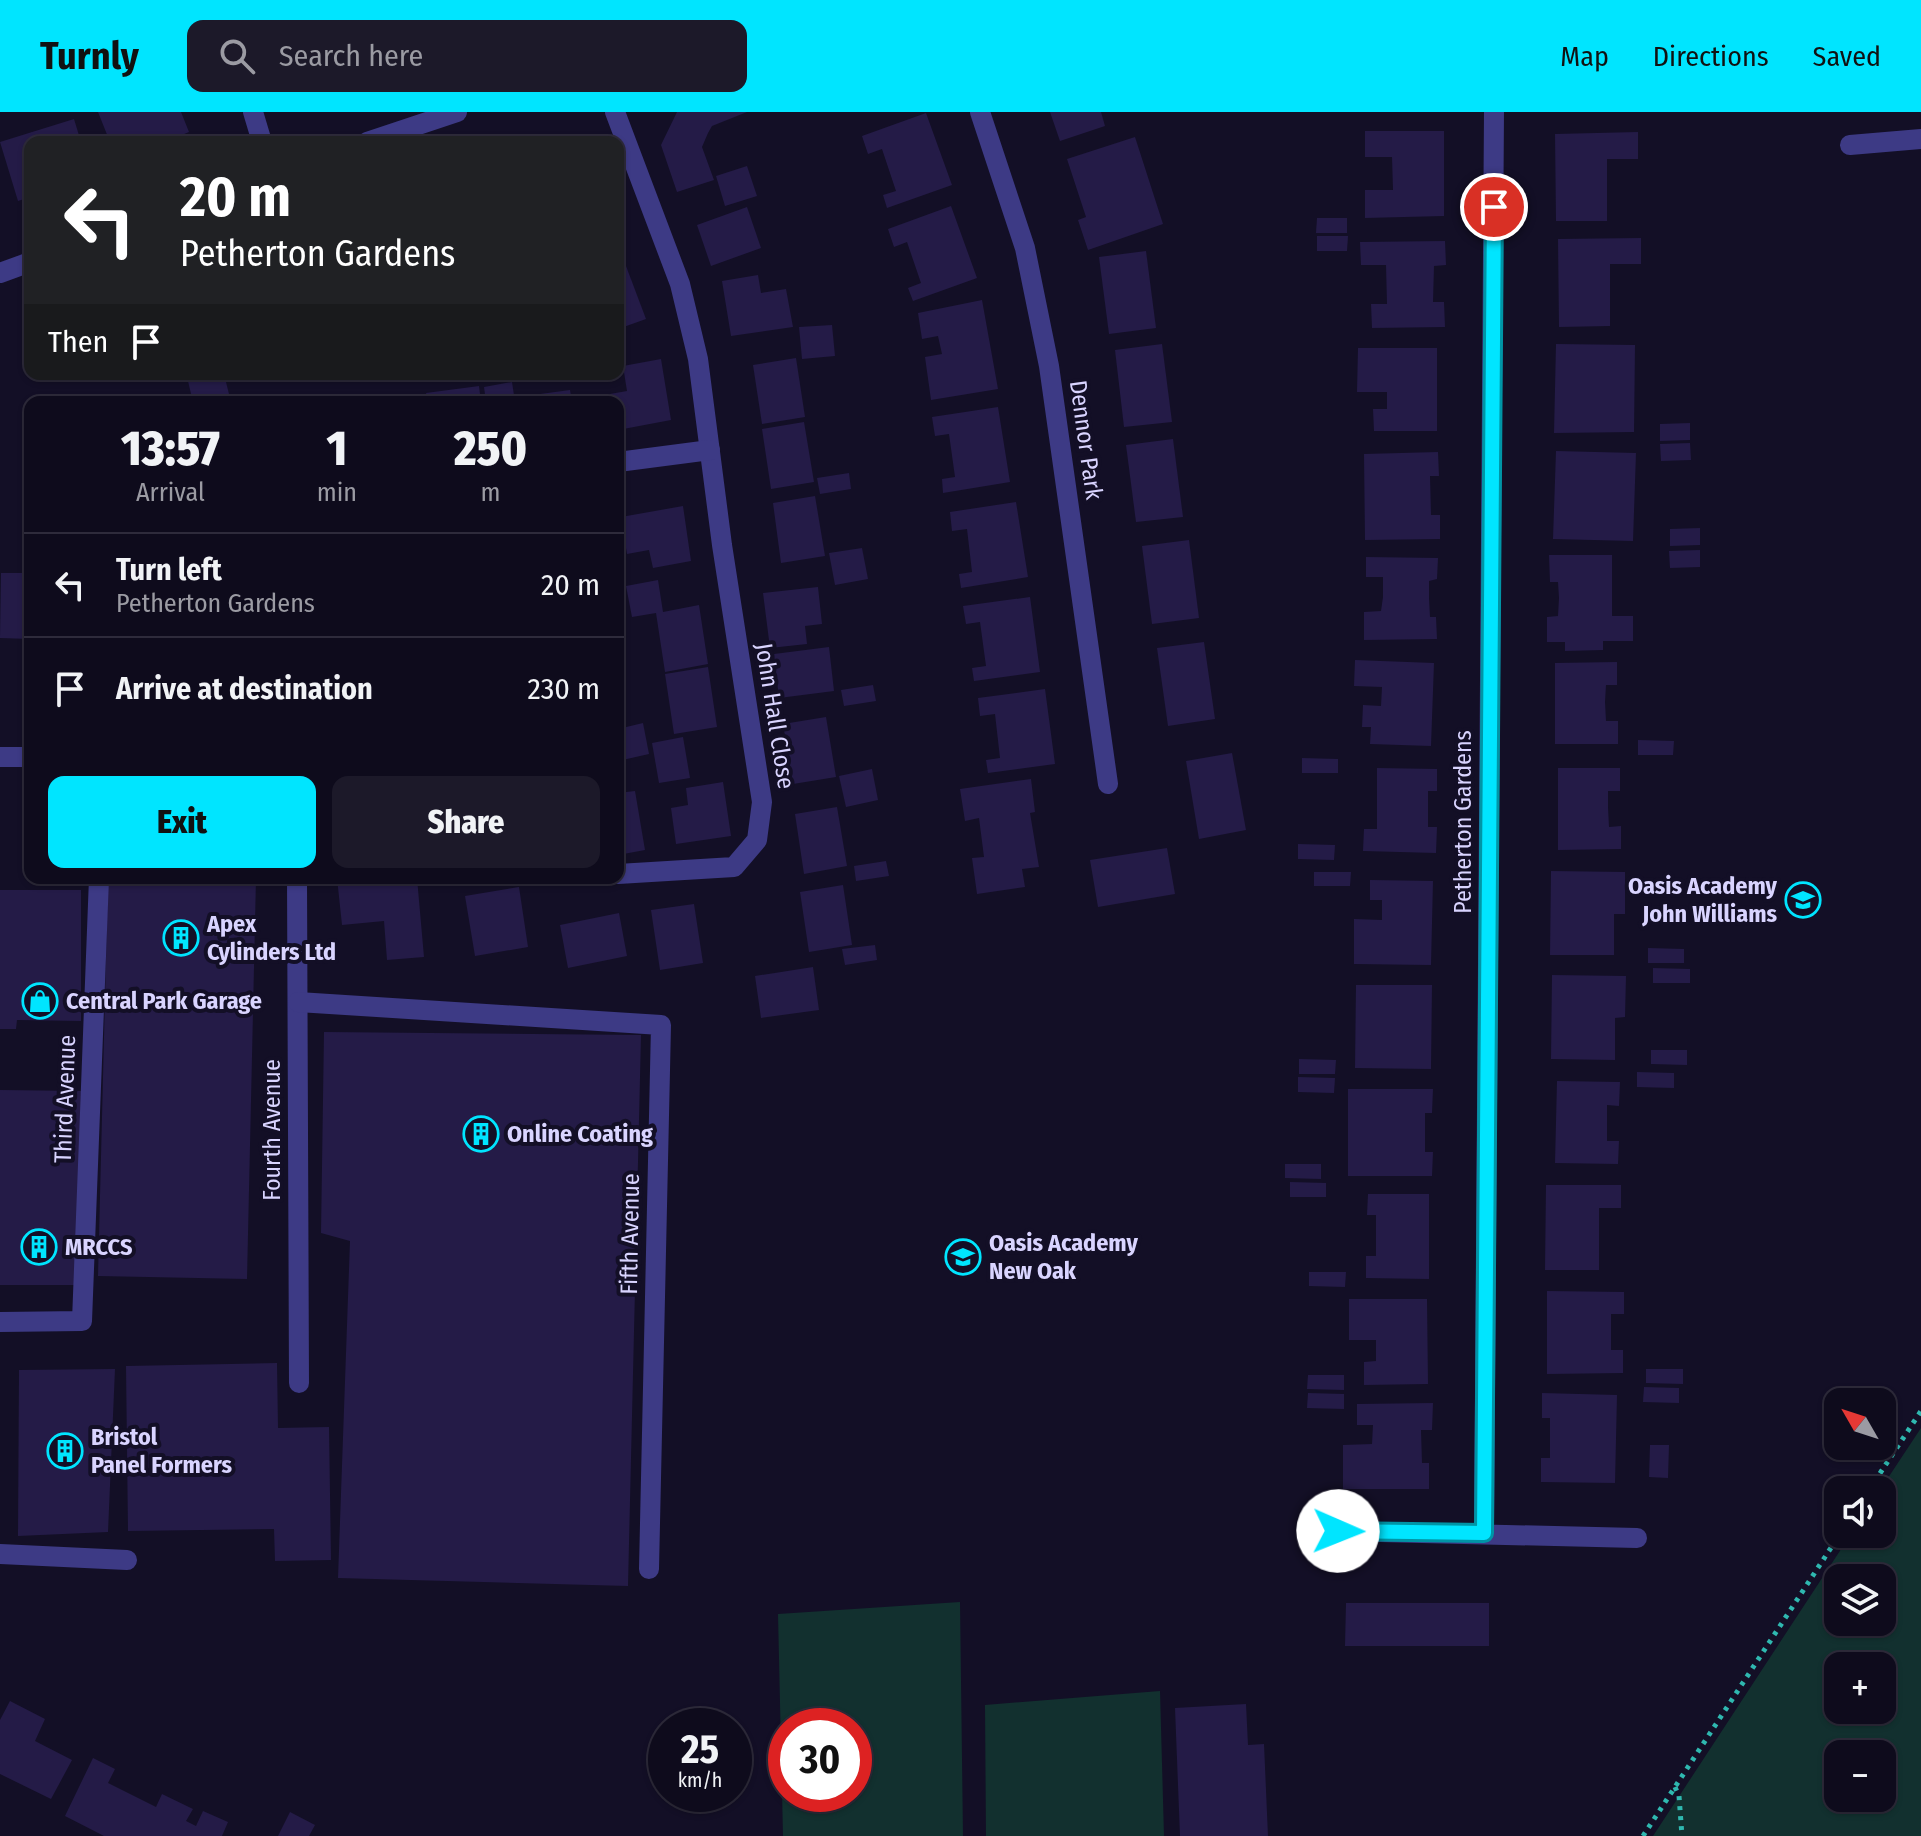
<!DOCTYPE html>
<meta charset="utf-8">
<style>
:root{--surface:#0e0b1c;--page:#1c1929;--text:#f1f3f6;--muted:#9b9ba3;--line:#2e2b3b;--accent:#00e5ff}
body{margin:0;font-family:"Fira Sans Condensed",sans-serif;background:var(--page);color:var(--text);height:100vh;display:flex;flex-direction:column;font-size:30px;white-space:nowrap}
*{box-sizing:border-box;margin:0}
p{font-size:26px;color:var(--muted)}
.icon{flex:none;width:44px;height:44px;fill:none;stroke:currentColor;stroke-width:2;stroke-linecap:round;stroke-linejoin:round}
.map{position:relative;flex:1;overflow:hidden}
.drawer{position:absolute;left:24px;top:284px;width:600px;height:488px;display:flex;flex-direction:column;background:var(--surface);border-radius:16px;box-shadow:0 2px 6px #0004,0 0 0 2px var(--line)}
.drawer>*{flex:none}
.top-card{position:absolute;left:24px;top:24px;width:600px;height:244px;border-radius:16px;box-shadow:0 2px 6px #0004,0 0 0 2px var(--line);background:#202124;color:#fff;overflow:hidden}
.needle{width:52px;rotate:309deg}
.fabs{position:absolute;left:1824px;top:1276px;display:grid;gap:16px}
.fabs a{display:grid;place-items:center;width:72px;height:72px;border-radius:16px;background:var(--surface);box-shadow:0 2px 6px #0004,0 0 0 2px var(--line);font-size:40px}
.speed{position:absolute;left:648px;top:1596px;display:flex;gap:16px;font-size:40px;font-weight:700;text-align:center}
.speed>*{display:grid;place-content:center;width:104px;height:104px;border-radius:50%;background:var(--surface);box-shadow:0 2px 6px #0004,0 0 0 2px var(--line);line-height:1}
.speed small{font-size:20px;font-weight:400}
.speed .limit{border:12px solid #d22;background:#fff;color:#111}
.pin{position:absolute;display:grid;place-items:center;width:68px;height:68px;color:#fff;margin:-34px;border:4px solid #fff;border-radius:50%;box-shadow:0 2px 8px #0007}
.me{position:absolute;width:88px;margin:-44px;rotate:91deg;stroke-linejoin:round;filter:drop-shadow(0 0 6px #0008)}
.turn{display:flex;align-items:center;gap:28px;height:168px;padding:0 24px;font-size:36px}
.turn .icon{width:104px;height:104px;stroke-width:2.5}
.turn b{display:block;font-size:56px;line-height:68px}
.then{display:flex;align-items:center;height:76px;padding:0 24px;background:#0003;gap:16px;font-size:30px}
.eta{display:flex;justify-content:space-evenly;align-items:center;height:136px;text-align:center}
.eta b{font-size:48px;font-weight:800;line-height:56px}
.action{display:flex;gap:16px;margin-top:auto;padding:16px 24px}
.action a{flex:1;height:92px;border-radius:16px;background:var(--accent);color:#111;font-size:32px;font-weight:800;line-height:92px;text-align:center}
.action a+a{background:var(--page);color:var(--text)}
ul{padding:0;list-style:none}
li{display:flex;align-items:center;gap:24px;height:104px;padding:0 24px;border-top:2px solid var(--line)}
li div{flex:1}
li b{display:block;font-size:30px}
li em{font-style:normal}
header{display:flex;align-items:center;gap:48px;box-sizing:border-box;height:112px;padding:0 40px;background:var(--accent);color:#111}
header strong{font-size:38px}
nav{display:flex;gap:44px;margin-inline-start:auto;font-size:28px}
.search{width:560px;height:72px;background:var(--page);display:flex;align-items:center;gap:20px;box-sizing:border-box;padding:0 28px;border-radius:16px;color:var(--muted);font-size:30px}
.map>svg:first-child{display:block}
.green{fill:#12302f;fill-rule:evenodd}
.building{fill:#241b47}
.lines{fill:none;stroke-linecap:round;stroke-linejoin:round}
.path{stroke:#2fb8b0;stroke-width:5;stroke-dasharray:4 6;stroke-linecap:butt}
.lane{stroke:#3d3a85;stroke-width:20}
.street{stroke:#3d3a85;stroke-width:20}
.route-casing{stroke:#0095a6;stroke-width:20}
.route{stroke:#00e5ff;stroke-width:14}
.labels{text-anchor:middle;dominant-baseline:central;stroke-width:8;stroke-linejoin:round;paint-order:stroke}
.street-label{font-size:24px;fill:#d9d4ff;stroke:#130f26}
.poi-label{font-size:24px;font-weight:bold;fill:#d9d4ff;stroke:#130f26;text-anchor:start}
</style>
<header>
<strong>Turnly</strong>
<div class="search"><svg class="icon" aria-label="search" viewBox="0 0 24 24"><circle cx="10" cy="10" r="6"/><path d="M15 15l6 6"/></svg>Search here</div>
<nav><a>Map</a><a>Directions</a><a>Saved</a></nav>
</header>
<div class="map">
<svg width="1921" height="1724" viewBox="0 0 1921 1724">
<rect width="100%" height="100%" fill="#130f26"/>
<g class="green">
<path d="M1921,1316v408h-268l198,-302h31v-44h-2zM1838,1466h44v44h-44zM1838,1554h44v44h-44zM1838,1642h44v44h-44z"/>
<path d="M960,1490l3,234h-180l-5,-222zM786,1614h68v68h-68z"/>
<path d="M1160,1579l4,145h-178l-1,-131z"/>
</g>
<g class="building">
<path d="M98,0h83l8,20 -24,10h-55z"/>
<path d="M677,0h70l-35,14 -4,7 -6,14 12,33 -37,12 -16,-47z"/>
<path d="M1050,0h51l4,14 -45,15z"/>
<path d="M926,1l26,72 -65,23 -4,-13 13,-4 -14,-42 -14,5 -6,-18z"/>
<path d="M74,7l7,23h-51v55l-12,4 -18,-59z"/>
<path d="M1365,19h79v85l-79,2v-28h28l-1,-33h-27z"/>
<path d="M1638,20v27h-31v62h-51l-1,-87z"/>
<path d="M1135,25l28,87 -75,26 -10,-30 8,-3 -19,-58z"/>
<path d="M747,54l10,30 -32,10 -9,-30z"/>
<path d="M951,94l26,72 -64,23 -5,-13 13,-5 -14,-41 -13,5 -6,-18z"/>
<path d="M747,95l14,41 -50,18 -14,-41z"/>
<path d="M1317,106h30v15h-31z"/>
<path d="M1317,124h31l-1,15h-30z"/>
<path d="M1641,126v26h-31v62l-51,1 -1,-88z"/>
<path d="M1445,129l1,24 -12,1 -1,36h11l1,25 -73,1 -1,-24h16l-1,-39h-25l-1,-23z"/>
<path d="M1146,139l10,77 -47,6 -10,-77z"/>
<path d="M626,154l20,53 -28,10v-60z"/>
<path d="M758,163l3,18 25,-4 7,38 -62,9 -9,-55z"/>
<path d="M982,188l16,89 -67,11 -6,-43 17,-3 -4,-18 -16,3 -4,-26z"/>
<path d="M832,213l3,31 -33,3 -3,-32z"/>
<path d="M1162,232l10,78 -48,5 -9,-77z"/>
<path d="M1556,232l79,1 -1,87 -80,1z"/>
<path d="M1358,236h79v83h-63l-1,-22h14v-17h-30z"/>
<path d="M796,246l9,59 -43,7 -9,-59z"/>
<path d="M661,247l10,61 -53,10v-28h-7l-1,-8 17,-3 -4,-25z"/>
<path d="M201,262h23l7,28h-38l-6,-25z"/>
<path d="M512,270l3,20h-29l-2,-15z"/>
<path d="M479,274l2,16h-53l-2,-9z"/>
<path d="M570,278l2,12h-53l-1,-5z"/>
<path d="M998,295l12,75 -67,11 -1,-14 13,-2 -6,-43 -14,2 -3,-19z"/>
<path d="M804,310l10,60 -43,7 -9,-60z"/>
<path d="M1690,311v17l-30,1v-17z"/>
<path d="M1173,327l10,78 -47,5 -10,-77z"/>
<path d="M1690,331l1,17 -30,1 -1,-17z"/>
<path d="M1556,339l80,2 -3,88 -80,-2z"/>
<path d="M1438,340l1,24h-9l1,39h9v24l-75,1 -1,-86z"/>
<path d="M849,361l2,16 -31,5 -3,-16z"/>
<path d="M815,384l10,60 -44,7 -8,-60z"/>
<path d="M1016,390l12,75 -67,11 -2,-14 13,-2 -5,-43 -15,2 -2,-19z"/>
<path d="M683,394l8,55 -38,7 -4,-18 -22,4 -6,-37z"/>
<path d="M1700,416v17l-30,1v-17z"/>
<path d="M1189,428l10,78 -47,6 -10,-78z"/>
<path d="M862,436l6,31 -33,6 -6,-32z"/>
<path d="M1700,438v17l-30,1 -1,-17z"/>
<path d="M1549,443h63v61h21v25h-30v9l-38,1v-9h-18v-25l11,-1 1,-18 -1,-16h-8z"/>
<path d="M1366,445l72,1 -1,21 -8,2v17l1,19h6l1,22 -73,1v-28l17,-1 2,-14v-20h-17z"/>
<path d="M1,461h29v66l-30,-1z"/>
<path d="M658,468l5,32 36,-7 9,59 -43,8 -9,-59 -24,4 -6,-31z"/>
<path d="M818,475l4,37 -17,2 2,18 -37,4 -7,-55z"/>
<path d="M1030,485l10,75 -66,9 -2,-13 14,-2 -6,-44 -14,2 -3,-18z"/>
<path d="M1204,530l11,77 -47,7 -11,-78z"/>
<path d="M829,535l5,44 -55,7 -5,-44z"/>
<path d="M1355,548l79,3 -3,83 -61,-2 1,-17h-9l1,-22 18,1 1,-19 -28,-1z"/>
<path d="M1617,550v23h-11l-1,17 1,19h12v23h-63v-81z"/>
<path d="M708,555l9,60 -43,7 -9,-60z"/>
<path d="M873,573l3,16 -32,5 -3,-16z"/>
<path d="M1045,577l10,75 -67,9 -2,-13 14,-2 -5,-44 -15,2 -2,-18z"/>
<path d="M826,605l10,60 -43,7 -10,-60z"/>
<path d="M643,611l6,31 -31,7v-32z"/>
<path d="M683,625l7,41 -31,5 -7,-40z"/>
<path d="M1638,628l36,1 -1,14h-35z"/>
<path d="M1232,641l14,77 -47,9 -13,-78z"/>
<path d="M1302,646l36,1v14h-36z"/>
<path d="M1377,656l60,1v22h-9v36h9l-1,26 -73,-2 1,-22h13z"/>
<path d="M1558,656h62v23h-12v16l1,20 12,-1v23l-63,1z"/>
<path d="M872,657l6,31 -32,7 -7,-31z"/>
<path d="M1031,667l4,33 -5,1 9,54 -17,2 3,18 -48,7 -5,-36 12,-1 -5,-39 -14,3 -5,-32z"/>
<path d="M723,670l8,54 -55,8 -5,-36 17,-3 -2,-17z"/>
<path d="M635,679l10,59 -27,5v-62z"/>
<path d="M837,695l10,59 -43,8 -9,-60z"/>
<path d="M1298,732l37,1 -1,15 -36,-1z"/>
<path d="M1167,736l8,46 -77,13 -8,-47z"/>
<path d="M886,749l3,15 -33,5 -2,-15z"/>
<path d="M1551,759l74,1v42h-11v41h-64z"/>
<path d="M1314,760h37l-1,14h-36z"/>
<path d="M108,766h148l-9,401 -149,-3z"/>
<path d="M337,766h80l7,79 -37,3 -3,-39 -42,4z"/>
<path d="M1370,768l63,1 -2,84 -77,-1v-45l28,1v-20h-12z"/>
<path d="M843,773l9,60 -43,7 -9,-60z"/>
<path d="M519,775l9,60 -53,9 -10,-60z"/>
<path d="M0,778h81v131l-64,-1 -1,9h-16z"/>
<path d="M694,792l9,59 -43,7 -9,-60z"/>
<path d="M619,801l8,43 -59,12 -8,-43z"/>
<path d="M875,833l2,15 -32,5 -3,-16z"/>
<path d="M1648,836l36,1v14h-36z"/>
<path d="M813,855l6,43 -58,8 -6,-42z"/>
<path d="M1653,856l37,1v14h-37z"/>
<path d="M1552,863l74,1 -1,41 -10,1v42l-64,-1z"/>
<path d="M1356,873h76l-1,84 -76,-1z"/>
<path d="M324,920l317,3 -13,551 -290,-8 12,-337 -29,-8z"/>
<path d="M1651,938h36v15l-36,-1z"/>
<path d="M1299,947l37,1 -1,14h-36z"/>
<path d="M1637,960l37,1v15l-37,-1z"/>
<path d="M1298,965l37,1 -1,15 -36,-1z"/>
<path d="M1557,969l63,1 -1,24 -12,-1v36h12l-1,23 -63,-1z"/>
<path d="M1348,977h85l-1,24h-7v39h8l-1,24h-84z"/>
<path d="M0,978l81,1 -3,194h-78z"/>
<path d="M1285,1052h36v15l-36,-1z"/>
<path d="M1290,1070l36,1v14h-36z"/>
<path d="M1546,1073h75v23h-22v62h-54z"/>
<path d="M1368,1082h61v85l-63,-1v-22h10v-41h-9z"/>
<path d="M1309,1160h37l-1,15 -36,-1z"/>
<path d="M1547,1179l77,1v22h-13v36h12v23l-76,1z"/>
<path d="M1349,1187h78l1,85 -64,1v-23l12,-1v-21h-27z"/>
<path d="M277,1251l1,65 51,-1 2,133 -56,1 -1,-32 -146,2 -2,-165z"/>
<path d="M115,1257l-7,163 -90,4 1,-166z"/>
<path d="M1646,1257h37v15l-37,-1z"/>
<path d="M1308,1263h36v15l-37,-1z"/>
<path d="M1644,1275l35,1v15l-36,-1z"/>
<path d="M1308,1281l36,1v15l-37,-1z"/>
<path d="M1542,1281l75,2 -2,88 -74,-1v-24h9v-40h-8z"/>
<path d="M1433,1291l-1,27h-11l1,33h7v26h-86v-44l29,-1 1,-19h-16v-21z"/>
<path d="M1650,1333h19l-1,33 -19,-1z"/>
<path d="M1346,1491h143v43h-144z"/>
<path d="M10,1589l35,18 -10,22 37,19 -21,39 -51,-25v-54z"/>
<path d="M1246,1592l2,41 16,-1 4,92h-88l-5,-128z"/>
<path d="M93,1646l22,11 -7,14 48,24 6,-13 31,15 -7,12 10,5 7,-15 25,11 -6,14h-118l-39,-20z"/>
<path d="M290,1700l25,13 -6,11h-31z"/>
</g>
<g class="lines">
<g class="path">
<path d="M1869,1378l52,-79"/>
<path d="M1675,1675l4,9 3,40"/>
<path d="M1643,1724l197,-302"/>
</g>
<g class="lane">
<path d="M1850,33l71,-6"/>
<path d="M0,645h30"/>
<path d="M297,766l2,505"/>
<path d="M298,890l363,23 -12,544"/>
<path d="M0,1210l82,-1 17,-443"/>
<path d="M0,1442l127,6"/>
</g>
<g class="street">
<path d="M253,0l9,30"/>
<path d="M615,0l65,172 18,75 24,186 40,257 -5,38 -23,27 -116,7"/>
<path d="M980,0l45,136 24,118 59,418"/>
<path d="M367,30l90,-30"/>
<path d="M0,161l30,-11"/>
<path d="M618,350l92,-12"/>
<path d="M1338,1419l299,7"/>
<path d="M1484,1421l10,-1421"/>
</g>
</g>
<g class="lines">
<defs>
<path id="route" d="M1338,1419l146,2 10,-1326"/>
</defs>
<use href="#route" class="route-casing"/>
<use href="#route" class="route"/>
</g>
<defs>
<symbol id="school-ring" viewBox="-11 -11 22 22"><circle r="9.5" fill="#130f26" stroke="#00e5ff" stroke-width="1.5"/><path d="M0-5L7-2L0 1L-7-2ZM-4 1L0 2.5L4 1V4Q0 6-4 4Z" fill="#00e5ff"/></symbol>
<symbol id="building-ring" viewBox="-11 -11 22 22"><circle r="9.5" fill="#130f26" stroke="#00e5ff" stroke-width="1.5"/><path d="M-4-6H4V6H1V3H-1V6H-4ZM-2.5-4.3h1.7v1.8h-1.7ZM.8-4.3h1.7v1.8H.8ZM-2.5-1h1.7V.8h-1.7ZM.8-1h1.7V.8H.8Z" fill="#00e5ff"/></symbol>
<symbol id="shop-ring" viewBox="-11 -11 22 22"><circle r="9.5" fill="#130f26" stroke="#00e5ff" stroke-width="1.5"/><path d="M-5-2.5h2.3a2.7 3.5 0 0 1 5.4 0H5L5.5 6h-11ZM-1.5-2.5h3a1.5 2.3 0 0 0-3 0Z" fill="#00e5ff"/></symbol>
</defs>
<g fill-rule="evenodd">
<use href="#school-ring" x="1783" y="768" width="40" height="40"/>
<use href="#building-ring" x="161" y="806" width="40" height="40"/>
<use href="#shop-ring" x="20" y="869" width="40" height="40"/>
<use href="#building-ring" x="461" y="1002" width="40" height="40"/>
<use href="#building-ring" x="19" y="1115" width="40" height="40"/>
<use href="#school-ring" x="943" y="1125" width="40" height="40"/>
<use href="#building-ring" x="45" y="1319" width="40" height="40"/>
</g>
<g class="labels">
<g class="street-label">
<text transform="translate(1086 328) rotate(82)">Dennor Park</text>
<text transform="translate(775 604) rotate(81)">John Hall Close</text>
<text transform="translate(1463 710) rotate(-90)">Petherton Gardens</text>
<text transform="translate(65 987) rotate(-88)">Third Avenue</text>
<text transform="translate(272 1018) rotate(-90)">Fourth Avenue</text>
<text transform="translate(630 1122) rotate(-89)">Fifth Avenue</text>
</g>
<g class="poi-label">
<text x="1777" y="774" text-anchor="end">Oasis Academy<tspan x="1777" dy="28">John Williams</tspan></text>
<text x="207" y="812">Apex<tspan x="207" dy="28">Cylinders Ltd</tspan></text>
<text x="66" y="889">Central Park Garage</text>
<text x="507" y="1022">Online Coating</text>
<text x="989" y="1131">Oasis Academy<tspan x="989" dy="28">New Oak</tspan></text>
<text x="65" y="1135">MRCCS</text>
<text x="91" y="1325">Bristol<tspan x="91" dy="28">Panel Formers</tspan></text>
</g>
</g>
</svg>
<div class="fabs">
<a><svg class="needle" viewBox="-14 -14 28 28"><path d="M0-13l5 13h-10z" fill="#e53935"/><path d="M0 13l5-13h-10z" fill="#9b9ba3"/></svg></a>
<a><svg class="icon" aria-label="sound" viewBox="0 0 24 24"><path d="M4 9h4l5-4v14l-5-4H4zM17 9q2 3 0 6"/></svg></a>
<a><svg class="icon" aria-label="layers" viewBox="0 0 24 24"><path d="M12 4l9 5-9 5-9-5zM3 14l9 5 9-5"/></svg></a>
<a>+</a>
<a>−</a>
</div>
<div class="speed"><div>25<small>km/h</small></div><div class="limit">30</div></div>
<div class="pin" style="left:1494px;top:95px;background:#d93025"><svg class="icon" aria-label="arrive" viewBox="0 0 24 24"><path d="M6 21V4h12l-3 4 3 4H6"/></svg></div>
<svg class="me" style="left:1338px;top:1419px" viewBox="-20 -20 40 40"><circle r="19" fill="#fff"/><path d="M0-13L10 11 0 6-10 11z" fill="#00e5ff"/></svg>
<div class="top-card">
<div class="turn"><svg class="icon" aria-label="left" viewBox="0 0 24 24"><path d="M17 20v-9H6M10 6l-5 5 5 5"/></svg><div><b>20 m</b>Petherton Gardens</div></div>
<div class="then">Then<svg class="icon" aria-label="arrive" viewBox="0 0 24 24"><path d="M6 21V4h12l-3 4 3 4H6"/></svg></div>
</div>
<section class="drawer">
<div class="eta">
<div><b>13:57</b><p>Arrival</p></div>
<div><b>1</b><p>min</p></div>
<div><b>250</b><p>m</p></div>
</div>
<ul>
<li><svg class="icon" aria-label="left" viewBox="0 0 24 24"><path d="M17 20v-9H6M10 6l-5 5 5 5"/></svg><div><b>Turn left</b><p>Petherton Gardens</p></div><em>20 m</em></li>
<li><svg class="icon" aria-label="arrive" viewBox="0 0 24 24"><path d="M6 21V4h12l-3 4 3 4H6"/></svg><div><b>Arrive at destination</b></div><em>230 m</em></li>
</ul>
<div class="action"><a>Exit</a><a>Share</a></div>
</section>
</div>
